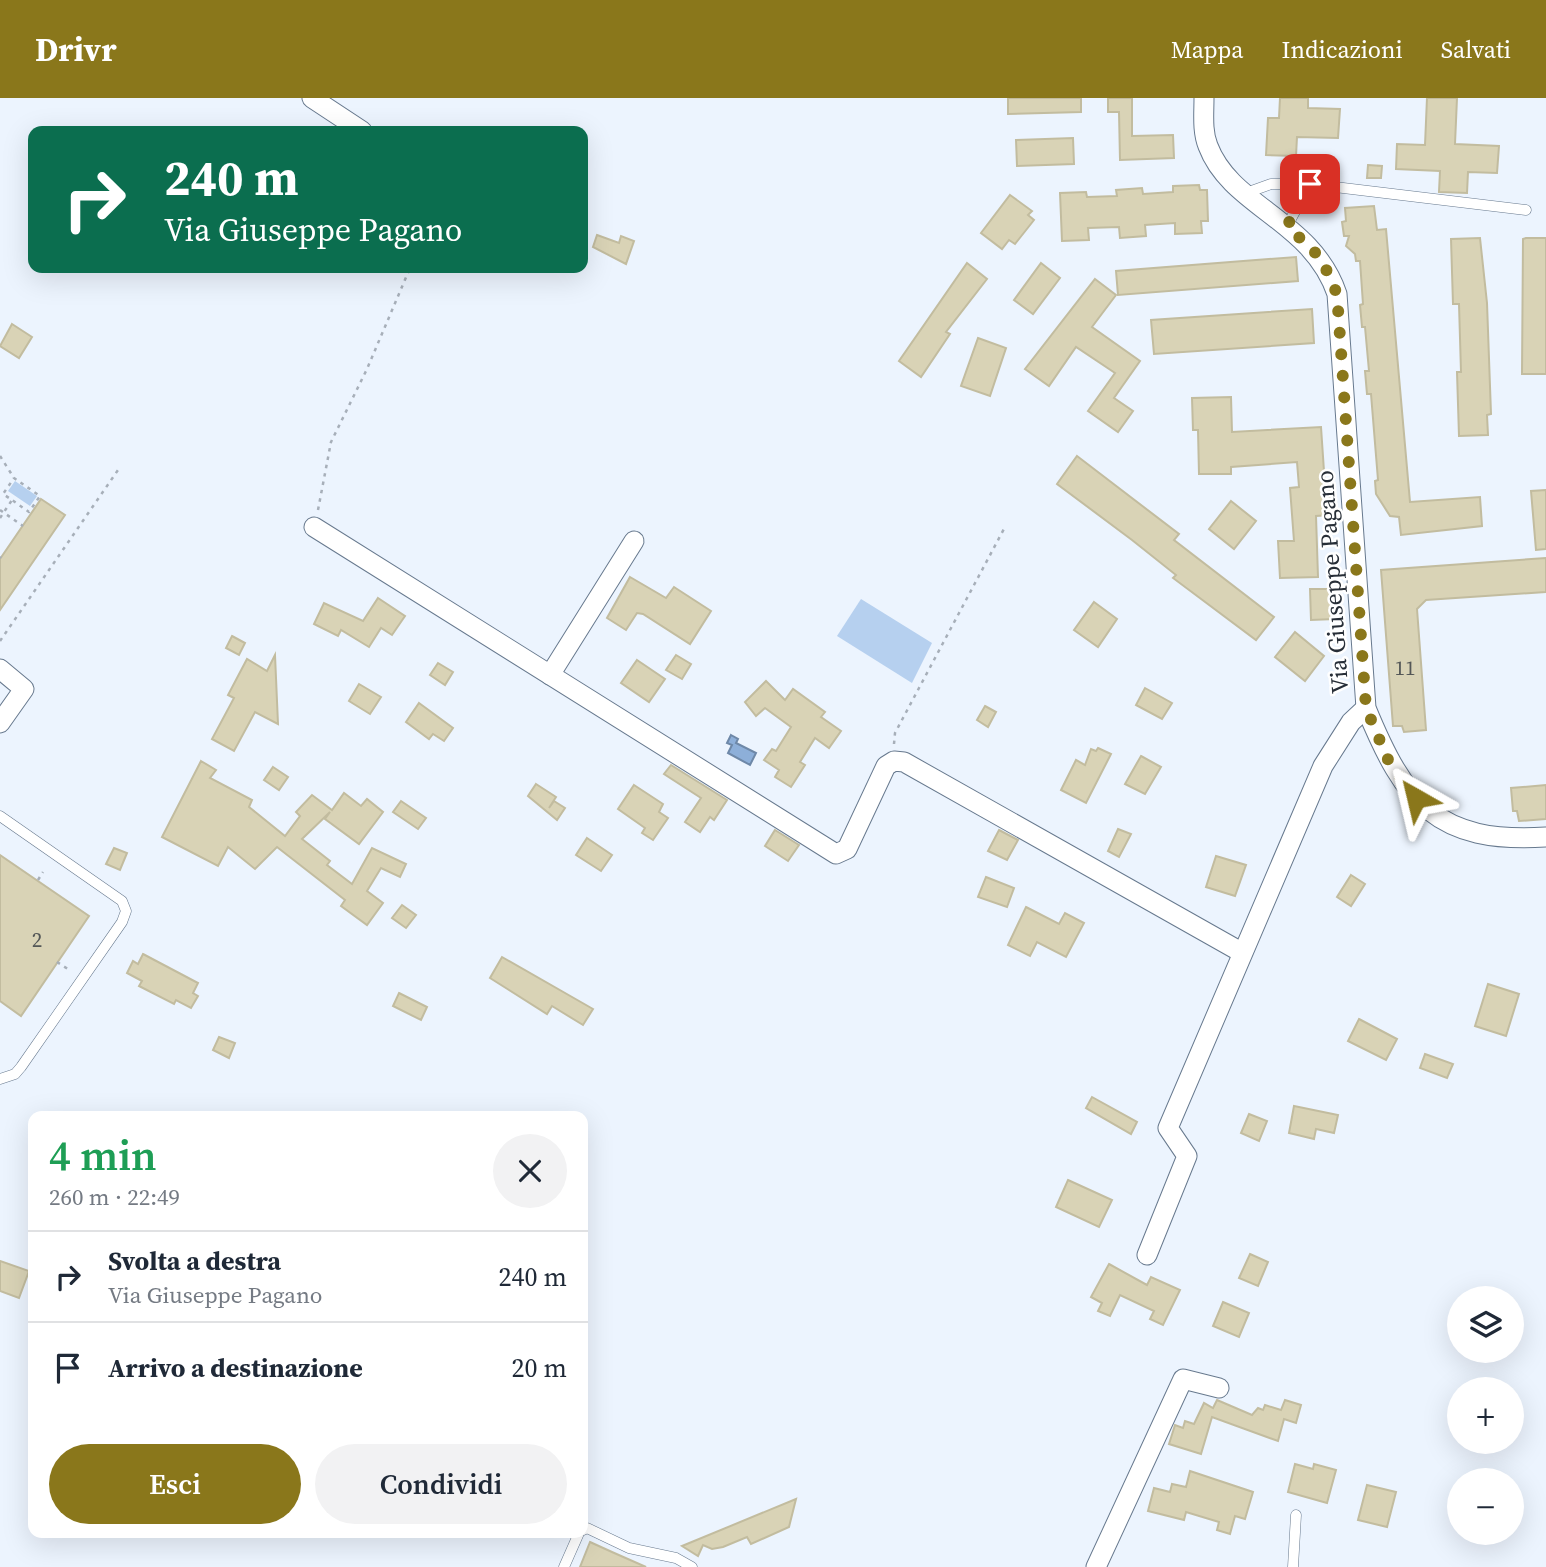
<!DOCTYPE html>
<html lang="it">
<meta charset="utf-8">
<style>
:root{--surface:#fff;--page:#f2f2f3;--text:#1f2937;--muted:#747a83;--line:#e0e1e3;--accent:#8a771b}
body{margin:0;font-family:"Source Serif 4",serif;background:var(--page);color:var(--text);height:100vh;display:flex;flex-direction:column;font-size:26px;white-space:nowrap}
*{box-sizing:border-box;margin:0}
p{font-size:23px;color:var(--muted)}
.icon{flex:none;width:38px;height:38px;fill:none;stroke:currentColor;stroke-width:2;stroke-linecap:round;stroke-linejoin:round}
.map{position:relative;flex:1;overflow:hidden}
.details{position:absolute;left:28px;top:1013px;width:560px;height:427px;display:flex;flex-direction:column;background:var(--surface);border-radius:14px;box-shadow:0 7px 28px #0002}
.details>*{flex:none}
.guide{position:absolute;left:28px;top:28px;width:560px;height:147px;border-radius:14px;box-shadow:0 7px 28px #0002;background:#0b6e4f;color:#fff;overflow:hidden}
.tools{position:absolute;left:1447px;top:1188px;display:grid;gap:14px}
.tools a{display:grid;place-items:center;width:77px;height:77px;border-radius:50%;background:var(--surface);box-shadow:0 7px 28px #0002;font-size:35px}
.pin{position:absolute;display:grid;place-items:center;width:60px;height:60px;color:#fff;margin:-30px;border-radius:14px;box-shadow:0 4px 10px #0006}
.me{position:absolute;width:77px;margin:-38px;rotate:323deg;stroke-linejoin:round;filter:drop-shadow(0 0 5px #0008)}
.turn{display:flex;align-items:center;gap:24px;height:147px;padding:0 21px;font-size:32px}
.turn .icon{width:91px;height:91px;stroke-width:2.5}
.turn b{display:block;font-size:49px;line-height:60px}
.round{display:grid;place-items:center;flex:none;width:74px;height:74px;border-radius:37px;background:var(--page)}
.summary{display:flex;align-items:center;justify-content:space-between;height:119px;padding:0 21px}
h1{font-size:42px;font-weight:600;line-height:52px;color:#1e9e55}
.button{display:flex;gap:14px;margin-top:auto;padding:14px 21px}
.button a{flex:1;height:80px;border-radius:42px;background:var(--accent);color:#fff;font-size:28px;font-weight:600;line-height:80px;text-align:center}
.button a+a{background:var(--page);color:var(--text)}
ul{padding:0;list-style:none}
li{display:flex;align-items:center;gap:21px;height:91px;padding:0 21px;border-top:2px solid var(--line)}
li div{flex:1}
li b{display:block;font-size:26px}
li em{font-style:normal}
header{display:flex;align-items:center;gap:42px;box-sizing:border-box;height:98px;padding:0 35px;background:var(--accent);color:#fff}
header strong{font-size:33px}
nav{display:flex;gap:38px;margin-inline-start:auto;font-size:24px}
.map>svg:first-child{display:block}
.green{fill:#b6d0ef}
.water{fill:#8dafd9;stroke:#6e88a8;stroke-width:2}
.building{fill:#d9d3b6;stroke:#c2bc9f;stroke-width:2}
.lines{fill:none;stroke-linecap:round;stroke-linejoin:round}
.lane-casing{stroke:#67798e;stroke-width:11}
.street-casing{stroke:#67798e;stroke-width:21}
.path{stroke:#a7afb9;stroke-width:2.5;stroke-dasharray:3.5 5;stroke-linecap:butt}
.lane{stroke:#fff;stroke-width:10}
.street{stroke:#fff;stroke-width:19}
.route{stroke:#8a771b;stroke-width:12;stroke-dasharray:0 21.6}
.labels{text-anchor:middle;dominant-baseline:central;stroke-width:5;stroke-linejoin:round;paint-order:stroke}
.number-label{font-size:21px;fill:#545757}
.street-label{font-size:24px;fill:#272e37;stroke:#fff}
</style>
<header>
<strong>Drivr</strong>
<nav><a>Mappa</a><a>Indicazioni</a><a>Salvati</a></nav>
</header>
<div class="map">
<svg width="1546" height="1469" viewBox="0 0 1546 1469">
<rect width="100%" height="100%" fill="#ecf4fe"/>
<g class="green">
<path d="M15,383l22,15 -7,10 -22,-15z"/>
<path d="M861,501l71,44 -20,40 -75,-47z"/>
</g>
<path class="water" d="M731,637l7,4 -2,4 20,10 -6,12 -22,-12 4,-8 -5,-2z"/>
<g class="building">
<path d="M1008,0h73v14l-73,2z"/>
<path d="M1108,0h24v38l41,-1 1,23 -54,2 -1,-48h-11z"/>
<path d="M1280,0h28v10l32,1 -2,29 -41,-1 -1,19 -30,-1 2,-37h11z"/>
<path d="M1427,0h30l-2,46 44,2 -2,27 -29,-1 -1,21 -28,-1 1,-21 -44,-2 1,-25 28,1z"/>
<path d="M1073,40l1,26 -57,2 -1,-26z"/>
<path d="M1368,67l14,1 -1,12h-14z"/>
<path d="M1199,87l1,5h7l1,31h-7l1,12 -27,1v-11l-30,2 1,11 -26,2 -1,-11 -31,1 1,12 -27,1 -2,-48 26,-1 1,5 30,-1 -1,-6 26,-2 1,6 30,-2v-6z"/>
<path d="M1010,97l22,16 -4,4 6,5 -19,24 -6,-4 -7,9 -21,-16z"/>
<path d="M1374,108l3,24 9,-1 24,273 70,-5 2,29 -81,9 -2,-18 -9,-1 -14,-22 -1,-13 3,-1 -7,-86h-4l-2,-23h4l-4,-44h-3l-2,-22 3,-1 -3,-43h-4l-1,-7 -9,-8 3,-10h-5l-2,-14 4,-1 -1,-13z"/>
<path d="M597,137l22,8 2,-7 13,5 -8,23 -33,-17z"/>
<path d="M1480,140l7,65 4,111 -4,1 1,20 -29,1 -2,-64h4l-2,-68h-6l-2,-65z"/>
<path d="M1526,140h20v136h-24l1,-135z"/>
<path d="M1296,159l2,24 -180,14 -2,-24z"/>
<path d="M967,165l20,16 -41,53 4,2 -29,43 -22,-16z"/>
<path d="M1041,165l19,15 -27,36 -19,-14z"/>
<path d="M1095,181l21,16 -24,32 48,34 -26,37 19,13 -15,21 -30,-21 27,-38 -39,-26 -27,39 -24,-17z"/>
<path d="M1312,211l2,34 -160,11 -3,-34z"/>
<path d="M12,226l20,13 -13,21 -19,-12z"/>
<path d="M978,240l28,10 -16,48 -29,-10z"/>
<path d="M1231,299l1,35 89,-5 4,59 4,-1 2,30 -15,1 2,61 -38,1 -2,-37h16l-4,-53 9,-1 -2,-25 -66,5v7h-32l-1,-44h-5l-1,-32z"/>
<path d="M1077,358l102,78 -5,6 100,77 -18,23 -83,-62 3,-3 -44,-35 -75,-56z"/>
<path d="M1546,392v59l-10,1 -5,-59z"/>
<path d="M41,401l24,16 -65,95v-51z"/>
<path d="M1231,403l25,20 -22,28 -25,-20z"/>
<path d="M1546,460v34l-120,8 -9,9 9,121 -22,2 -2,-6h-9l-12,-156z"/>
<path d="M630,479l36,21 8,-11 37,24 -21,33 -47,-30 -6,-1 -11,17 -19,-12z"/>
<path d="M1310,491h24l1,30 -24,1z"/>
<path d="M378,500l27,18 -13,19 -11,-7 -12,19 -28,-17 -3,6 -24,-12 10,-21 39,18z"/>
<path d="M1094,504l23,17 -19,28 -24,-17z"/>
<path d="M1295,534l29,24 -19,25 -30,-24z"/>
<path d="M232,538l13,7 -6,12 -13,-7z"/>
<path d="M275,557l3,69 -23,-12 -21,39 -22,-12 22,-41 -6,-3 19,-36 20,12z"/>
<path d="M676,557l15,9 -9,15 -16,-9z"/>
<path d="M637,562l28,19 -16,23 -28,-19z"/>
<path d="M438,565l15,9 -8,13 -15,-10z"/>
<path d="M766,583l19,19 8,-11 32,23 -4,5 20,14 -12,17 -14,-10 -15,24 5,3 -14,22 -16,-10 4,-7 -15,-10 8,-11 4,2 15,-24 -26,-19 -9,8 -11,-14z"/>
<path d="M359,586l22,13 -11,17 -21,-13z"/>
<path d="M1145,590l27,15 -10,16 -26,-14z"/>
<path d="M419,605l34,25 -9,13 -11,-7 -4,5 -23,-17z"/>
<path d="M985,608l11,6 -8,15 -11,-7z"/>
<path d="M1098,650l13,6 -25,49 -25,-13 15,-30 9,5 6,-16 5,2z"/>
<path d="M1141,658l20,11 -16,27 -20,-10z"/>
<path d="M201,663l15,9 -6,8 42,22 -3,7 36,29 15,-20 -4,-4 16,-17 20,15 12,-17 17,13 6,-7 16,13 -24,32 -34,-25 5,-7 -28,27 28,22 -3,4 25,19 20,-36 34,16 -6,13 -19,-9 -14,23 16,12 -16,22 -26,-19 4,-6 -68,-53 -22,22 -27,-22 -10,19 -56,-29z"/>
<path d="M671,667l56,35 -13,20 -4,-3 -10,15 -15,-10 16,-24 -37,-24z"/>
<path d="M273,669l15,10 -9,13 -15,-10z"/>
<path d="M536,686l20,13 -7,11 5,-7 11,7 -8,12 -29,-24z"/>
<path d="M634,687l29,19 -4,8 9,6 -15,22 -11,-7 3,-5 -27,-19z"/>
<path d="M1546,687v34l-27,2 -2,-10h-4l-2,-23z"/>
<path d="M401,703l25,17 -8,11 -25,-17z"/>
<path d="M1118,731l13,5 -12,23 -11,-6z"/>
<path d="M775,732l24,15 -11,16 -23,-15z"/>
<path d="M999,732l19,10 -11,20 -19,-9z"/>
<path d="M587,740l25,17 -11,16 -25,-16z"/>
<path d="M114,750l13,5 -7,17 -14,-6z"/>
<path d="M0,757l89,61 -68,100 -21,-15z"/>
<path d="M1216,758l30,9 -11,31 -29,-9z"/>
<path d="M1351,777l14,9 -14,22 -14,-9z"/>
<path d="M986,779l28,11 -7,19 -29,-10z"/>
<path d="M402,807l14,10 -10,13 -14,-10z"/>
<path d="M1026,809l33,17 6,-11 19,10 -18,34 -29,-15 -7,14 -22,-11z"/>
<path d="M143,856l55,29 -5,10 5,3 -7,12 -15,-8 -2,4 -35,-18 3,-5 -15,-8 6,-12 5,3z"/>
<path d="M502,859l91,52 -10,16 -31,-19 -5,8 -57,-36z"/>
<path d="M1488,886l31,10 -13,42 -31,-10z"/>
<path d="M399,895l28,14 -6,13 -28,-14z"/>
<path d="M1359,921l38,20 -11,21 -38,-19z"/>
<path d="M219,939l16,6 -6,15 -16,-8z"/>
<path d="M1425,956l28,10 -6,14 -27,-10z"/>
<path d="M1092,999l45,25 -6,12 -45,-26z"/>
<path d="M1294,1008l44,9 -4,18 -18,-4 -2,10 -25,-6z"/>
<path d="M1249,1016l18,7 -8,20 -18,-8z"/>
<path d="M1068,1082l44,20 -13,27 -43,-20z"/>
<path d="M1250,1156l18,8 -10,24 -19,-8z"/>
<path d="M0,1163l29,10 -10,27 -19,-7z"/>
<path d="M1109,1166l38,21 4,-8 29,13 -17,35 -13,-6 4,-8 -34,-16 -10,21 -12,-5 4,-8 -11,-6z"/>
<path d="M1223,1204l26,11 -10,24 -26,-11z"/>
<path d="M1217,1302l35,15 6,-7 5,2 2,-5 16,5 4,-10 16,5 -5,18 -12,-4 -6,22 -66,-24 -11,37 -32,-10 6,-19 8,3 2,-7 9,3 10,-21 9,5z"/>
<path d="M1295,1366l18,5 1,-5 22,6 -9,33 -39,-11z"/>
<path d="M1190,1373l63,21 -8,27 -10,-3 -5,18 -13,-4 2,-8 -33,-10 -2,8 -36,-9 6,-23 16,4 2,-8 14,3z"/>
<path d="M1367,1387l29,7 -9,35 -29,-7z"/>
<path d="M796,1401l-7,28 -38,17 -4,-7 -24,10 -11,2 -9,-4 -5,11 -16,-10z"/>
<path d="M590,1444l22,10 34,15h-66z"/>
</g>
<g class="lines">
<defs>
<g id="lane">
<path d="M1246,95l25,-9h39l216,26"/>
<path d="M1287,128l23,-42"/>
<path d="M0,718l122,85 4,10 -4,11 -101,145 -6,7 -15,5"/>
<path d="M583,1432l4,-2 42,20 47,10 16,9"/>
<path d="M564,1469l15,-34"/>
<path d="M1293,1469l3,-52"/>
</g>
<g id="street">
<path d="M312,0l50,33"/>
<path d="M1204,0c0,16 -2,33 4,48 23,61 104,74 129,148l29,414c39,95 71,136 180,129"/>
<path d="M314,429l522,327 11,-5 39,-83 8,-5 10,1 337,190"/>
<path d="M0,571l24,20 -24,34"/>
<path d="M550,577l84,-134"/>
<path d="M1147,1157l40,-99 -19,-28 155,-362 28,-44 15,-14"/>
<path d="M1096,1469l87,-188 36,9"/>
</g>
</defs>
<use href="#lane" class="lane-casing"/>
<use href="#street" class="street-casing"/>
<g class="path">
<path d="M0,358l14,22 26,18 -11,16 -17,-12"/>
<path d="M0,412l23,16"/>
<path d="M318,412l13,-68 36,-73 43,-101"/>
<path d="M0,420l12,-18 -9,-6 11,-16"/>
<path d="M0,459l1,1"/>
<path d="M0,543l118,-171"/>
<path d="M894,646l1,-11 110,-206"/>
<path d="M38,782l5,-8"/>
<path d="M57,864l14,9"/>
</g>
<use href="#lane" class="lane"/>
<use href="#street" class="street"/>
</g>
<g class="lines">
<path class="route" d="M1310,86l-23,42 34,32 16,36 29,414 23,54 27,36"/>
</g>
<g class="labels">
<g class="number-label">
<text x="1405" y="569">11</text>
<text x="37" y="841">2</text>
</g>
<g class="street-label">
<text transform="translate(1332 484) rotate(-94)">Via Giuseppe Pagano</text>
</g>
</g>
</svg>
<div class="tools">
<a><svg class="icon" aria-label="layers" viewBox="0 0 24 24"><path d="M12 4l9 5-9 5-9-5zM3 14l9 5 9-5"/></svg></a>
<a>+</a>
<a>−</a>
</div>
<div class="pin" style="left:1310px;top:86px;background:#d93025"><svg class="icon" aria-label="arrive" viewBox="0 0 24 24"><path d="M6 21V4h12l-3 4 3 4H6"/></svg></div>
<svg class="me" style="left:1416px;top:700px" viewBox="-20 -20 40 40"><path d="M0-17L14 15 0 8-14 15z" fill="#8a771b" stroke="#fff" stroke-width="4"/></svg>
<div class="guide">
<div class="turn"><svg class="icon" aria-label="right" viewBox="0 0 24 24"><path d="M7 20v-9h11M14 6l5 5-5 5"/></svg><div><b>240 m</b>Via Giuseppe Pagano</div></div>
</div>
<section class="details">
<div class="summary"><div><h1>4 min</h1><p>260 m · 22:49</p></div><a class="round"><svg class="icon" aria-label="close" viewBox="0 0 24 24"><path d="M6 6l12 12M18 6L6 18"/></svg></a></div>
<ul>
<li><svg class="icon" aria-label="right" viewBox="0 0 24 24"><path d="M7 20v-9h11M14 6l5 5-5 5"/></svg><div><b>Svolta a destra</b><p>Via Giuseppe Pagano</p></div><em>240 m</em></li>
<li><svg class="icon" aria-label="arrive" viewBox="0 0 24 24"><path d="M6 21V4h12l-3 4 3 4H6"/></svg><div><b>Arrivo a destinazione</b></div><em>20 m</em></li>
</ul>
<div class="button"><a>Esci</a><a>Condividi</a></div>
</section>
</div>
